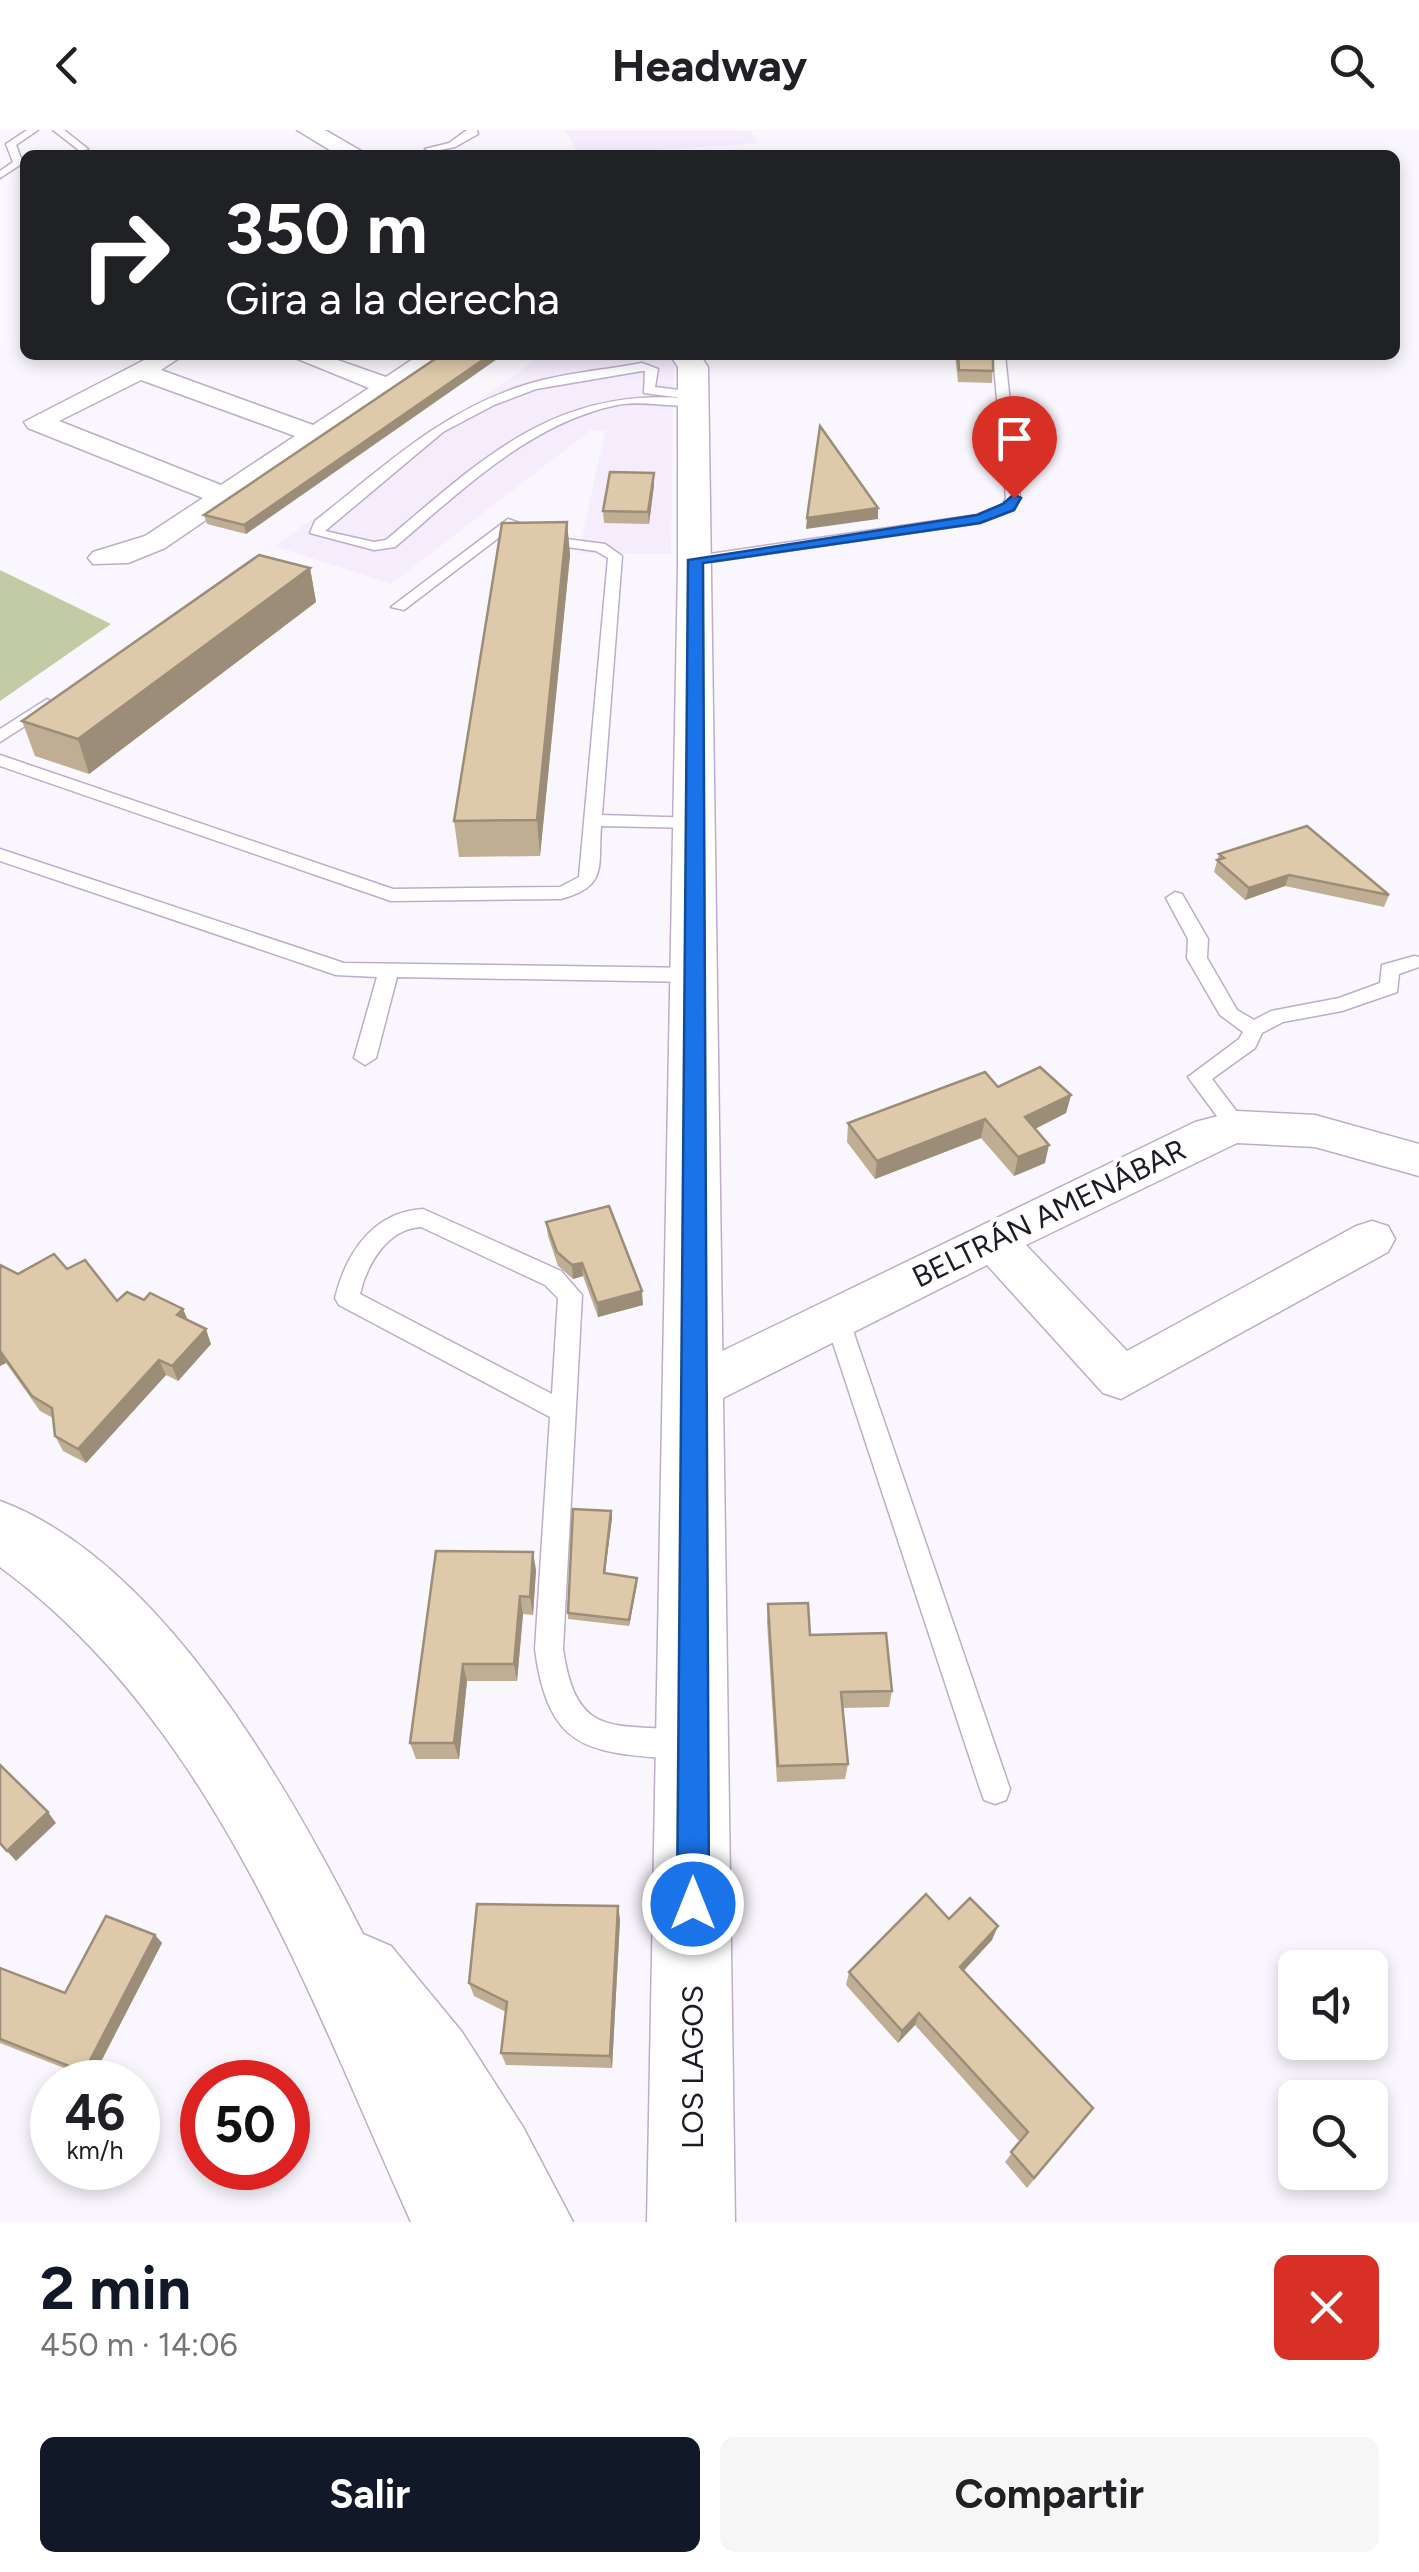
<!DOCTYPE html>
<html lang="es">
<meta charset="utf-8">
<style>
:root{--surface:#fff;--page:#f6f6f6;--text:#202124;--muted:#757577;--accent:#111827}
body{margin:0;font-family:Figtree,sans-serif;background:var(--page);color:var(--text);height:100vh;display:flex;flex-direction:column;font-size:38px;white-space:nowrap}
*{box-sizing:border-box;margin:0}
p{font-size:32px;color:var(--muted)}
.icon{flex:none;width:55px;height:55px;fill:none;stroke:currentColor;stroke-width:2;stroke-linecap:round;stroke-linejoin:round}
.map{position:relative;height:2092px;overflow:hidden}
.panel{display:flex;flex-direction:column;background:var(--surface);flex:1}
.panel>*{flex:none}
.hud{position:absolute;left:20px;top:20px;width:1380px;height:210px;border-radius:15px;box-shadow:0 5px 15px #0003;background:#202124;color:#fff;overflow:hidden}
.fabs{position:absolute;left:1278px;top:1820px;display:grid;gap:20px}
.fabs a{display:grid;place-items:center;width:110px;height:110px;border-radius:15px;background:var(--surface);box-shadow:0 5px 15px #0003;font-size:50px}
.speed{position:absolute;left:30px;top:1930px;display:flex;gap:20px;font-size:50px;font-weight:700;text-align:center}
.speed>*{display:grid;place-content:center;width:130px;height:130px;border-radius:50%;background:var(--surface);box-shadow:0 5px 15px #0003;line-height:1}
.speed small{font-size:25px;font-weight:400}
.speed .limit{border:15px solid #d22;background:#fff;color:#111}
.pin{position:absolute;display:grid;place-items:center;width:85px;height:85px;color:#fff;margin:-102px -42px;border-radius:50% 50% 50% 0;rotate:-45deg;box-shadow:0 0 10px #0007}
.pin .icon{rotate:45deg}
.me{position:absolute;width:110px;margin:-55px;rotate:0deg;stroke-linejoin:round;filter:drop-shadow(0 0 8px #0008)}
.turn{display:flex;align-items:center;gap:35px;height:210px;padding:0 40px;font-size:45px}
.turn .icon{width:130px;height:130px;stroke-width:2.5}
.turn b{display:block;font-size:70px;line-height:85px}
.round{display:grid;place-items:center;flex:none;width:105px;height:105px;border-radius:15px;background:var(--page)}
.head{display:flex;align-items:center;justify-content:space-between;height:170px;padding:0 40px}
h1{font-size:60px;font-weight:700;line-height:75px;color:var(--accent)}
.button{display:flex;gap:20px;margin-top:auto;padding:20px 40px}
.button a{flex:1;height:115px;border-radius:15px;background:var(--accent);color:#fff;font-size:40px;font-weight:700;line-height:115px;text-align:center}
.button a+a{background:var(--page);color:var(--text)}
header{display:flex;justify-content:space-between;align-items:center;height:130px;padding:0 40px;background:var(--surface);font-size:45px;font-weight:700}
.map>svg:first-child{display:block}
.built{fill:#f5ecfc}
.green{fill:#c2cba4}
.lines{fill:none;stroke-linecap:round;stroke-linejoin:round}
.lane-casing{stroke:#bdaccb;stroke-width:3}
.street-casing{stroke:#bdaccb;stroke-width:3}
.secondary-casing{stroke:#bdaccb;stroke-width:3}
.primary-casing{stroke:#bdaccb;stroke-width:3}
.lane{fill:#fff;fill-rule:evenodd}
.street{fill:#fff;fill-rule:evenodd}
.secondary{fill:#fff;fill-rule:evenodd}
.primary{fill:#fff;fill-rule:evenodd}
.wall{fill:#bfae93}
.shaded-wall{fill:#9b8d78}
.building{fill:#decaab;stroke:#9b8d78;stroke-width:2.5}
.route{fill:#1a73e8;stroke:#114b97;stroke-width:2.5}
.labels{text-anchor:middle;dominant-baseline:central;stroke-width:9;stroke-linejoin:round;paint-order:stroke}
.street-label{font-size:30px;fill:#201a25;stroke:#fff}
</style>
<header><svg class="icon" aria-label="back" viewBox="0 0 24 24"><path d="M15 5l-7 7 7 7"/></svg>Headway<svg class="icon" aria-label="search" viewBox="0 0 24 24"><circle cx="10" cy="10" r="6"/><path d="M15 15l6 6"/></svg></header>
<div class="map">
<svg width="1419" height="2092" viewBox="0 0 1419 2092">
<rect width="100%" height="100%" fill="#faf6fd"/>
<g class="built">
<path d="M565,0h185l9,13 -179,12z"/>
<path d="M542,225h132l-3,199 -92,-1 26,-122 -14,-1 -200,154 -116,-38z"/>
</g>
<path class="green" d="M0,440l111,54 -111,77z"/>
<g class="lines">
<defs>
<g id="lane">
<path d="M27,0h11l-22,15 7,18 -23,15v-7l13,-9 -7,-18z"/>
<path d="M53,0h11l24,19 -8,2z"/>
<path d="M467,0h10l1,4 -23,13 -25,5 -5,-3 24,-6z"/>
<path d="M993,225h12l15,143 -6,12 -34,13 -284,41 -7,-4 7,-4 281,-41 26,-11 3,-6z"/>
<path d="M642,233l16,6 -3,18 41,5 2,3 -5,4 4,3 -1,3c-26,3 -53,-5 -79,0 -87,18 -156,86 -222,142l-21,3 -64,-17 5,-12c67,-53 129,-112 213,-137 36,-11 77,-14 114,-21zM642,241h3l-1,22 39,5c-132,-9 -203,63 -297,142l-12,2 -49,-11 118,-99 51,-27 42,-16z"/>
<path d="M508,389l58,20 39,5 17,12 -20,259 93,3 9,5 -9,5 -94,-2c-3,42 7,60 -40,73l-170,2 -391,-135v-11l393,134 167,-2 19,-10 29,-319 -12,-7 -37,-5 -49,-17 -106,81 -13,-3z"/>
<path d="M47,569l8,5 -2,4 -53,34v-13z"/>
<path d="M0,719l344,114 351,5 10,7 -10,7 -298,-5 -21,81 -11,7 -11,-7 23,-81 -41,-2 -336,-114z"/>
<path d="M1175,762l7,2 26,45 -1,19 30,52 17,10 17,-9 68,-13 41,-15 2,-18 32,-9 5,1v10l-20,7 -2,18 -55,19 -59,11 -21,11 -7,15 -43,31 35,46 -3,6h-16l-40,-54 51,-38 4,-7 -23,-17 -33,-57 1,-19 -22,-41z"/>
<path d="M423,1079l138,62 21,24 -19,354c13,89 48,75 124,81l10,5 5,10 -5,10 -10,5c-94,-8 -138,-4 -152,-111l15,-232 -211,-112 -4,-7c11,-45 38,-86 88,-89zM421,1097l124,58 13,13 -6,96 -192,-100c7,-30 27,-65 61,-67z"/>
<path d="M837,1179l9,3 3,7 161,470 -4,11 -11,4 -11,-4 -4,-11 -155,-470 3,-7z"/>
</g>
<g id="street">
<path d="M154,225l25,3 -18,12 152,55 56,-37 -81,-33h35l63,22 33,-22h28l-282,193 -37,15 -35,1 -5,-6 5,-6 52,-16 58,-38 -175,-70 -4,-6zM141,250l154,56 -74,49 -162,-64z"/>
<path d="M1237,981l78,4 104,29v32l-104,-29 -78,-4 -211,102 101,106 229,-125 16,-5 16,5 7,13 -7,13 -267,147 -18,-6 -116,-128 -274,138 -18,6 -18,-6 -7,-15 7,-15 518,-251z"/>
</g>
<g id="secondary">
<path d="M297,0h28l43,25h-30z"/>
<path d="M670,225h30l8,12 27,1855h-88l31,-1655v-200z"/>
</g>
<path id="primary" d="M0,1371c161,59 289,287 363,433l28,12 71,86 61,95 50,95h-162c-105,-233 -198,-498 -411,-655z"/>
</defs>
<use href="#lane" class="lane-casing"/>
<use href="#street" class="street-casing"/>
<use href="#secondary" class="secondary-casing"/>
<use href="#primary" class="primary-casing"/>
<use href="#lane" class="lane"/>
<use href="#street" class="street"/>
<use href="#secondary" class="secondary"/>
<use href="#primary" class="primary"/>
</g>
<g class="wall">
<path d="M441,225l-195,179 -39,-10 -3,-9z"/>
<path d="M955,225h38l-1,28 -34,-1z"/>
<path d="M654,355l-5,39 -45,-1 -1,-12z"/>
<path d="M567,392l3,33 -30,301 -81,1 -5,-36z"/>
<path d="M310,438l6,34 -227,172 -54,-18 -13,-35z"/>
<path d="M1219,724l170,41 -5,12 -99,-21 -40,14 -31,-28z"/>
<path d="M998,957l73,8 -5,18 -31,16 10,34 -31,13 -33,-38 -106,41 -28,-37 1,-19z"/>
<path d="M546,1092l97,83 -45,12 -15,-41 -10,3 -15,-13 -10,-30z"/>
<path d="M0,1135l18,9 49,-5 50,32 27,-1 39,9 5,11 23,24 -33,37 -12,-6 -80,88 -23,-12 -8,-15 -2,-18 -13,-7 -34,-48 -6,3z"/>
<path d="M612,1388l-7,55 32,5v6l-8,42 -61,-7v-6z"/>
<path d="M436,1421l100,19 -3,45 -10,-1 -6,67h-50l-8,78h-43l-6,-16z"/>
<path d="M768,1474l124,87 -3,16 -46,1 5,56 -3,15 -68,3 -10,-160z"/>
<path d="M618,1776l2,14 -8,148 -106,-3 -5,-12 5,-41 -32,-16 -5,-13z"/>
<path d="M949,1789l43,21 -29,31 130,137 -66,80 -22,-26 15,-20 -105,-117 -17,18 -52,-58 3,-13z"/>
<path d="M155,1805l7,8 -70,136 -92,-36v-75l65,25z"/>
</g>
<g class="shaded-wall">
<path d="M490,225h13l-257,179 -2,-9z"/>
<path d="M654,343v12l-5,39 -1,-12z"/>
<path d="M878,378v11l-72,10 1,-11z"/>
<path d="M567,392l3,33 -30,301 -3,-36z"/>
<path d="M310,438l6,34 -227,172 -11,-35z"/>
<path d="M1289,745l-4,11 -40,14 4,-12z"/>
<path d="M1071,965l-5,18 -45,23 4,-19z"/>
<path d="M985,989l-4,19 -106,41 2,-18z"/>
<path d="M1049,1015l-4,18 -31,13 4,-19z"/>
<path d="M582,1133l1,13 -10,3 -1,-14z"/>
<path d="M642,1161l1,14 -45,12 -1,-14z"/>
<path d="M183,1179l6,15 -12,-9z"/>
<path d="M206,1199l5,15 -33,37 -6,-15z"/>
<path d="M0,1222l6,11 -6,3z"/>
<path d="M159,1230l7,15 -80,88 -8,-14z"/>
<path d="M611,1381l1,7 -8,61v-6z"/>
<path d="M533,1422l3,18 -3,45 -3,-18z"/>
<path d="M637,1448v6l-8,42v-6z"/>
<path d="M520,1466l3,18 -6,67 -3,-17z"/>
<path d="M463,1534l4,17 -8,78 -5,-16z"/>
<path d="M48,1682l8,11 -40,38 -9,-10z"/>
<path d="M618,1776l2,14 -8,148 -2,-12z"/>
<path d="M998,1796l-6,14 -37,40 5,-13z"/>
<path d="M155,1805l7,8 -70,136 -8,-7z"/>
<path d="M919,1883l-4,12 -17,18 4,-12z"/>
</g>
<g class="building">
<path d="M441,225h49l-246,170 -40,-10z"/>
<path d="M958,225h35v16l-34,-1z"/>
<path d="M820,296l58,82 -71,10z"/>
<path d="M610,342l44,1 -6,39 -45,-1z"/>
<path d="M567,392l-30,298 -83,1 48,-298z"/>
<path d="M259,425l51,13 -232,171 -56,-18z"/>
<path d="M1307,696l82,69 -100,-20 -40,13 -32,-28 7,-2 -5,-4z"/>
<path d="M1040,937l31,28 -46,22 24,28 -31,12 -33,-38 -108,42 -29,-38 137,-51 13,15z"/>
<path d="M609,1076l33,85 -45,12 -15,-40 -10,2 -15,-13 -11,-30z"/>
<path d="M54,1124l13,15 18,-9 32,41 10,-9 17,8 6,-7 33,16 -6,6 29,14 -34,37 -13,-6 -81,89 -23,-13 -3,-28 -20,-12 -32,-45v-86l18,9z"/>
<path d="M573,1379l38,2 -7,62 33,5 -8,42 -61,-7z"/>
<path d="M436,1421l97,1 -3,45 -10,-1 -6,68h-51l-9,79h-44z"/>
<path d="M808,1473l2,32 76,-2 6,58 -51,1 7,72 -70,2 -10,-162z"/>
<path d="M0,1635l48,47 -41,39 -7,-8z"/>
<path d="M926,1764l23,25 21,-21 28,28 -38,41 133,141 -59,70 -23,-26 17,-20 -109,-119 -17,18 -53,-59z"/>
<path d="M477,1774l141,2 -8,150 -109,-3 6,-51 -38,-19z"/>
<path d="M106,1786l49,19 -71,137 -84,-33v-71l65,25z"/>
</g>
<path class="route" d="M1014,364l7,4 -7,12 -34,13 -277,40 6,1341 -5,12 -11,5 -12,-5 -4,-12 11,-1344 289,-45 26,-11z"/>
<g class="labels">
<g class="street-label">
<text transform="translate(1049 1083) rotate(-26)">BELTRÁN AMENÁBAR</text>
<text transform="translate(692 1937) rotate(-90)">LOS LAGOS</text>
</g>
</g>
</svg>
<div class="fabs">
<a><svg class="icon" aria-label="sound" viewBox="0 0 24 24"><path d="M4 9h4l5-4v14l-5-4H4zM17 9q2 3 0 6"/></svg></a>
<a><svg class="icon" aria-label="search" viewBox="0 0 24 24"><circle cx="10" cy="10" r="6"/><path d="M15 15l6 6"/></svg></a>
</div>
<div class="speed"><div>46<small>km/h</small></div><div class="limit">50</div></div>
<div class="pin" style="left:1014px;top:368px;background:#d93025"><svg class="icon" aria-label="arrive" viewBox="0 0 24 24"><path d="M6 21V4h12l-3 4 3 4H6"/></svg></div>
<svg class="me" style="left:693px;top:1774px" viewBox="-20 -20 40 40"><circle r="17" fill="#1a73e8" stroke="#fff" stroke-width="3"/><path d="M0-11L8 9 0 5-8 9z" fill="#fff"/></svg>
<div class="hud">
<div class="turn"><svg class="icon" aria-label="right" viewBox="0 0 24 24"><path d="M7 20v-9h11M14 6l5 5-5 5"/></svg><div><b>350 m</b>Gira a la derecha</div></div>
</div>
</div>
<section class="panel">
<div class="head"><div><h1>2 min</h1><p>450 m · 14:06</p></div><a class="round" style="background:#d93025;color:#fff"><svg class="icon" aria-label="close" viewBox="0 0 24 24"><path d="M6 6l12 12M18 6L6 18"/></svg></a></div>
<div class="button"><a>Salir</a><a>Compartir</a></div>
</section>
